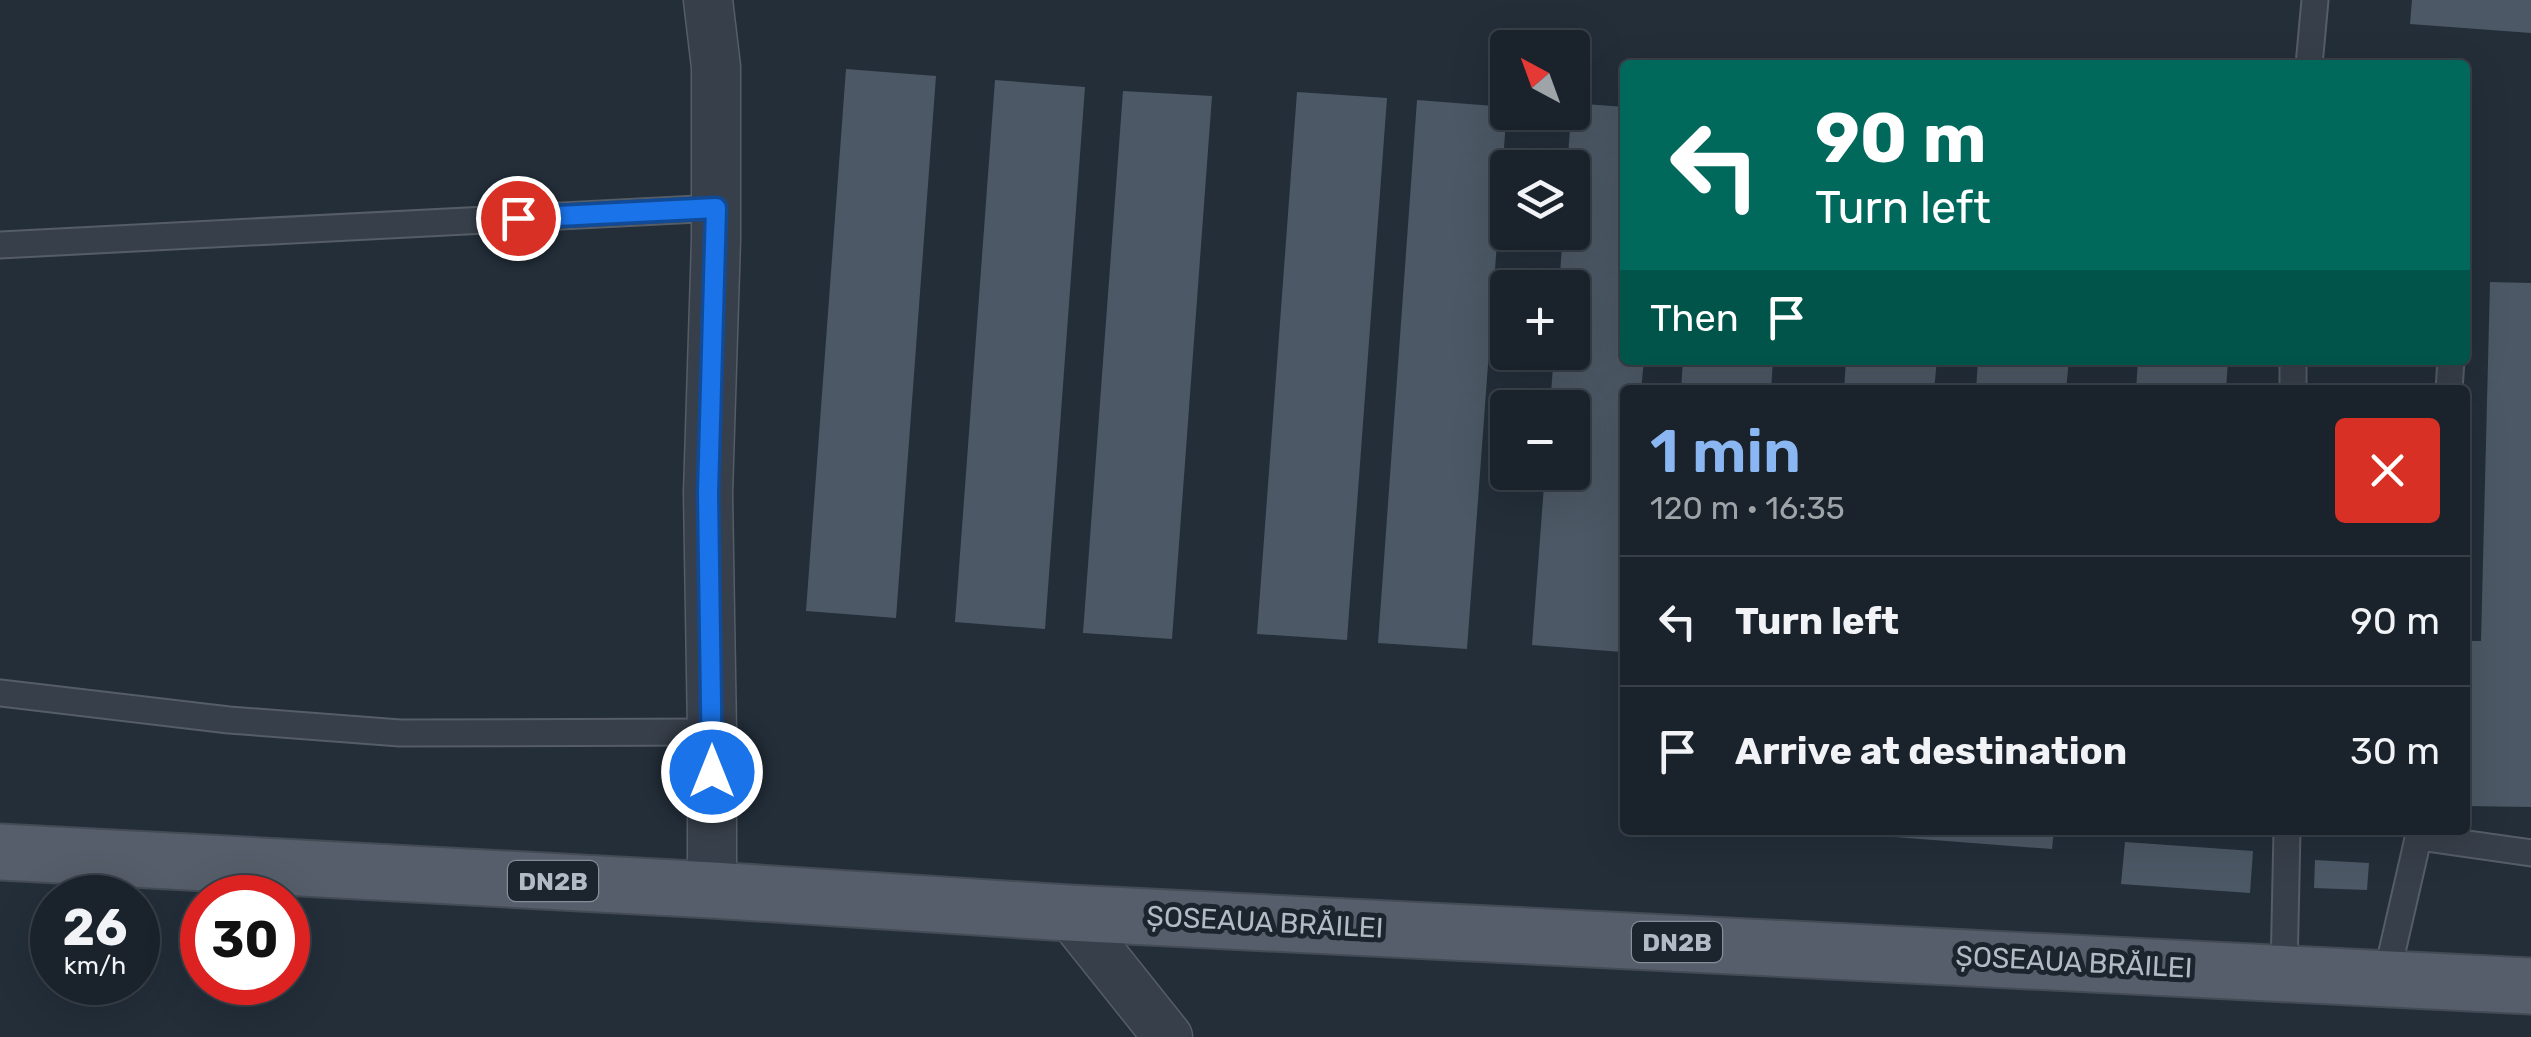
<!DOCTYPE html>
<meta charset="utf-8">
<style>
:root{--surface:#1a222b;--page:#272f37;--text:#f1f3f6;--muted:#9fa4a9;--line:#383f47;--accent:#8ab7f2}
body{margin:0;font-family:Rubik,sans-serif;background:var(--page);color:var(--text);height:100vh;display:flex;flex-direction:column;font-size:38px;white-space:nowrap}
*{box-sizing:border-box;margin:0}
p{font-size:32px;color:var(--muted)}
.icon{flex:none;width:55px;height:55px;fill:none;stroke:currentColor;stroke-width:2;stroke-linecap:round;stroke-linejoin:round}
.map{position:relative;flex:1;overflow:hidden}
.panel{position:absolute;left:1620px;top:385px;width:850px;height:450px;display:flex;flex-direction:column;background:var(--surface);border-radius:10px;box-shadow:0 10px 40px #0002,0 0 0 2px var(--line)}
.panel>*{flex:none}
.guide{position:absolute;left:1620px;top:60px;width:850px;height:305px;border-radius:10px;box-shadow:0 10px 40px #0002,0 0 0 2px var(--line);background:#00695c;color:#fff;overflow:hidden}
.needle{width:65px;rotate:319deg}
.buttons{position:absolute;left:1490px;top:30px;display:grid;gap:20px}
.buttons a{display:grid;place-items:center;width:100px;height:100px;border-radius:10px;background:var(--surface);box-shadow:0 10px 40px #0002,0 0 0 2px var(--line);font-size:50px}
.speed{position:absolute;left:30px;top:875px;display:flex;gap:20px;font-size:50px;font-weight:700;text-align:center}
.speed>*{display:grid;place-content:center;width:130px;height:130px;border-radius:50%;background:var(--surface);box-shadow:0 10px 40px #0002,0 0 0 2px var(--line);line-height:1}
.speed small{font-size:25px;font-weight:400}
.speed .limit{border:15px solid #d22;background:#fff;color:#111}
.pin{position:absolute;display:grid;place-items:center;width:85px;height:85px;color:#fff;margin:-42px;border:5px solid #fff;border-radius:50%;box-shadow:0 2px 10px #0007}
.me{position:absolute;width:110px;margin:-55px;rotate:0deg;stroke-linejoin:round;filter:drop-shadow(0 0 8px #0008)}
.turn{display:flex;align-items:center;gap:35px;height:210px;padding:0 30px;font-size:45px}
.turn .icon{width:130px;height:130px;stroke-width:2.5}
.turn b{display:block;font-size:70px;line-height:85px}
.then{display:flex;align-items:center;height:95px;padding:0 30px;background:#0003;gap:20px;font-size:38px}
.round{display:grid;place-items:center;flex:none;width:105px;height:105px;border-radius:10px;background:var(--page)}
.head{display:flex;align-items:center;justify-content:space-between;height:170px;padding:0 30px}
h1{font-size:60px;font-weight:600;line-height:75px;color:var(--accent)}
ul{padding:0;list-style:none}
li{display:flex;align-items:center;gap:30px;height:130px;padding:0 30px;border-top:2px solid var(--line)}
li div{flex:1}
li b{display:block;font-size:38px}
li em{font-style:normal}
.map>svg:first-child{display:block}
.building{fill:#4c5865}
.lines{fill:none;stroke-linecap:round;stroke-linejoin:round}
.lane-casing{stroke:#555d67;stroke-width:29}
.street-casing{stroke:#555d67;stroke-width:51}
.primary-casing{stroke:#434b55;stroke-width:59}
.lane{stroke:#373f4a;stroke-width:25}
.street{stroke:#373f4a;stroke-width:48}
.primary{stroke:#555e6a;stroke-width:55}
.route-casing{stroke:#114b97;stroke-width:25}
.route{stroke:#1a73e8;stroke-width:18}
.labels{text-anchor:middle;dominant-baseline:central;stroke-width:10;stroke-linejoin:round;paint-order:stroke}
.shield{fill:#1c242e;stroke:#858d98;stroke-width:2.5}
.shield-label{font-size:25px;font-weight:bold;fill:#b2bac5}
.street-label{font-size:28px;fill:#b2bac5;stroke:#1c242e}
</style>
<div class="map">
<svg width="2531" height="1037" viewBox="0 0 2531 1037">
<rect width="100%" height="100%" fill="#232e39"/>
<g class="building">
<path d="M2412,0h119v33l-121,-9z"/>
<path d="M846,69l90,7 -40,542 -90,-7z"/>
<path d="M995,80l90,7 -40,542 -90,-7z"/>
<path d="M1123,91l89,5 -40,543 -89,-6z"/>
<path d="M1297,92l90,6 -40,542 -90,-6z"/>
<path d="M1417,100l90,7 -40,542 -89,-6z"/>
<path d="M1572,103l53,4v253h19l-3,30h-16v222l-3,40 -90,-7 13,-173h27v-64h-22l4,-56h18v-64h-13l4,-56h9v-64h-5z"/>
<path d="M2490,282l41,1v524l-66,-1v-165h16z"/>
<path d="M1683,360h90l-2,30h-90z"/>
<path d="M1846,360h91l-3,30h-90z"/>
<path d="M1978,360h91l-3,30h-90z"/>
<path d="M2138,360h90l-2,30h-90z"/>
<path d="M1842,830h212l-2,19 -210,-16z"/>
<path d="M2125,842l128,9 -3,42 -129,-9z"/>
<path d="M2315,860l54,3 -2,27 -53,-2z"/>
</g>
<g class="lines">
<defs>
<g id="lane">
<path d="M2309,65l6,-65"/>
<path d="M0,245l717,-37"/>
<path d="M2293,390v-30"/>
<path d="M2449,390l2,-30"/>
<path d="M0,693l229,27 171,13 312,-1"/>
<path d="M2419,837l112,16"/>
<path d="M2284,972l3,-142"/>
<path d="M2386,978l34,-148"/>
</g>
<g id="street">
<path d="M708,0l8,67v173l-8,253 4,239v158"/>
<path d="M1069,913l99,124"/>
</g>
<path id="primary" d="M0,852l712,38 357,23 1462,73"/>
</defs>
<use href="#lane" class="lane-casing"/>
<use href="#street" class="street-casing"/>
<use href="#primary" class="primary-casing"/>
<use href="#lane" class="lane"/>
<use href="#street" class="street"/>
<use href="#primary" class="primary"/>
</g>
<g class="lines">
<defs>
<path id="route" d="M518,218l198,-10 -8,285 4,279"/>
</defs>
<use href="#route" class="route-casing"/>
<use href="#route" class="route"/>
</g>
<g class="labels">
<g class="shield">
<rect x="508" y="861" width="90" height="40" rx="8"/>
<rect x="1632" y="922" width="90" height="40" rx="8"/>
</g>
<g class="shield-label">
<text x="553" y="881">DN2B</text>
<text x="1677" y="942">DN2B</text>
</g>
<g class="street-label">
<text transform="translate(1265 922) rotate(3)">ȘOSEAUA BRĂILEI</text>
<text transform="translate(2074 962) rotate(3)">ȘOSEAUA BRĂILEI</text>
</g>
</g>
</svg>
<div class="buttons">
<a><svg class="needle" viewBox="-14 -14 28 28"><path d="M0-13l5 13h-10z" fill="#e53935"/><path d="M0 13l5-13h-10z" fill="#9fa4a9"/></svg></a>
<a><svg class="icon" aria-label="layers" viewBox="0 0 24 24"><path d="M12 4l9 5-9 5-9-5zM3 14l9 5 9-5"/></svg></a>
<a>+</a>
<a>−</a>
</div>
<div class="speed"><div>26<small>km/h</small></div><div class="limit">30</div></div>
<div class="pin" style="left:518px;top:218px;background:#d93025"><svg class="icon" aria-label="arrive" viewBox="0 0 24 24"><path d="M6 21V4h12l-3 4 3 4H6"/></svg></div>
<svg class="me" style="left:712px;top:772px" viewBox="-20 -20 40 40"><circle r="17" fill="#1a73e8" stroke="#fff" stroke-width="3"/><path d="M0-11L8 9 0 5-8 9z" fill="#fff"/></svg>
<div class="guide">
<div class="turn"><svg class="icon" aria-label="left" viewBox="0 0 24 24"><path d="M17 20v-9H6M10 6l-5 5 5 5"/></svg><div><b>90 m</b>Turn left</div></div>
<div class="then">Then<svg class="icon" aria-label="arrive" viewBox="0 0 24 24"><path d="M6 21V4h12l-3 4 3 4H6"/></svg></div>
</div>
<section class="panel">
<div class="head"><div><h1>1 min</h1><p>120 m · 16:35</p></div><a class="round" style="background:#d93025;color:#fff"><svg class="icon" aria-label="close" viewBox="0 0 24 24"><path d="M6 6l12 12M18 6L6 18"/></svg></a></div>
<ul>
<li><svg class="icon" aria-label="left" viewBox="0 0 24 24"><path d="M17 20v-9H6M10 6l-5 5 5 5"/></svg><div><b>Turn left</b></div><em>90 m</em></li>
<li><svg class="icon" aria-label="arrive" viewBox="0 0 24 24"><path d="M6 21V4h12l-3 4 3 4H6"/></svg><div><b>Arrive at destination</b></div><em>30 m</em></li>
</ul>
</section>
</div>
